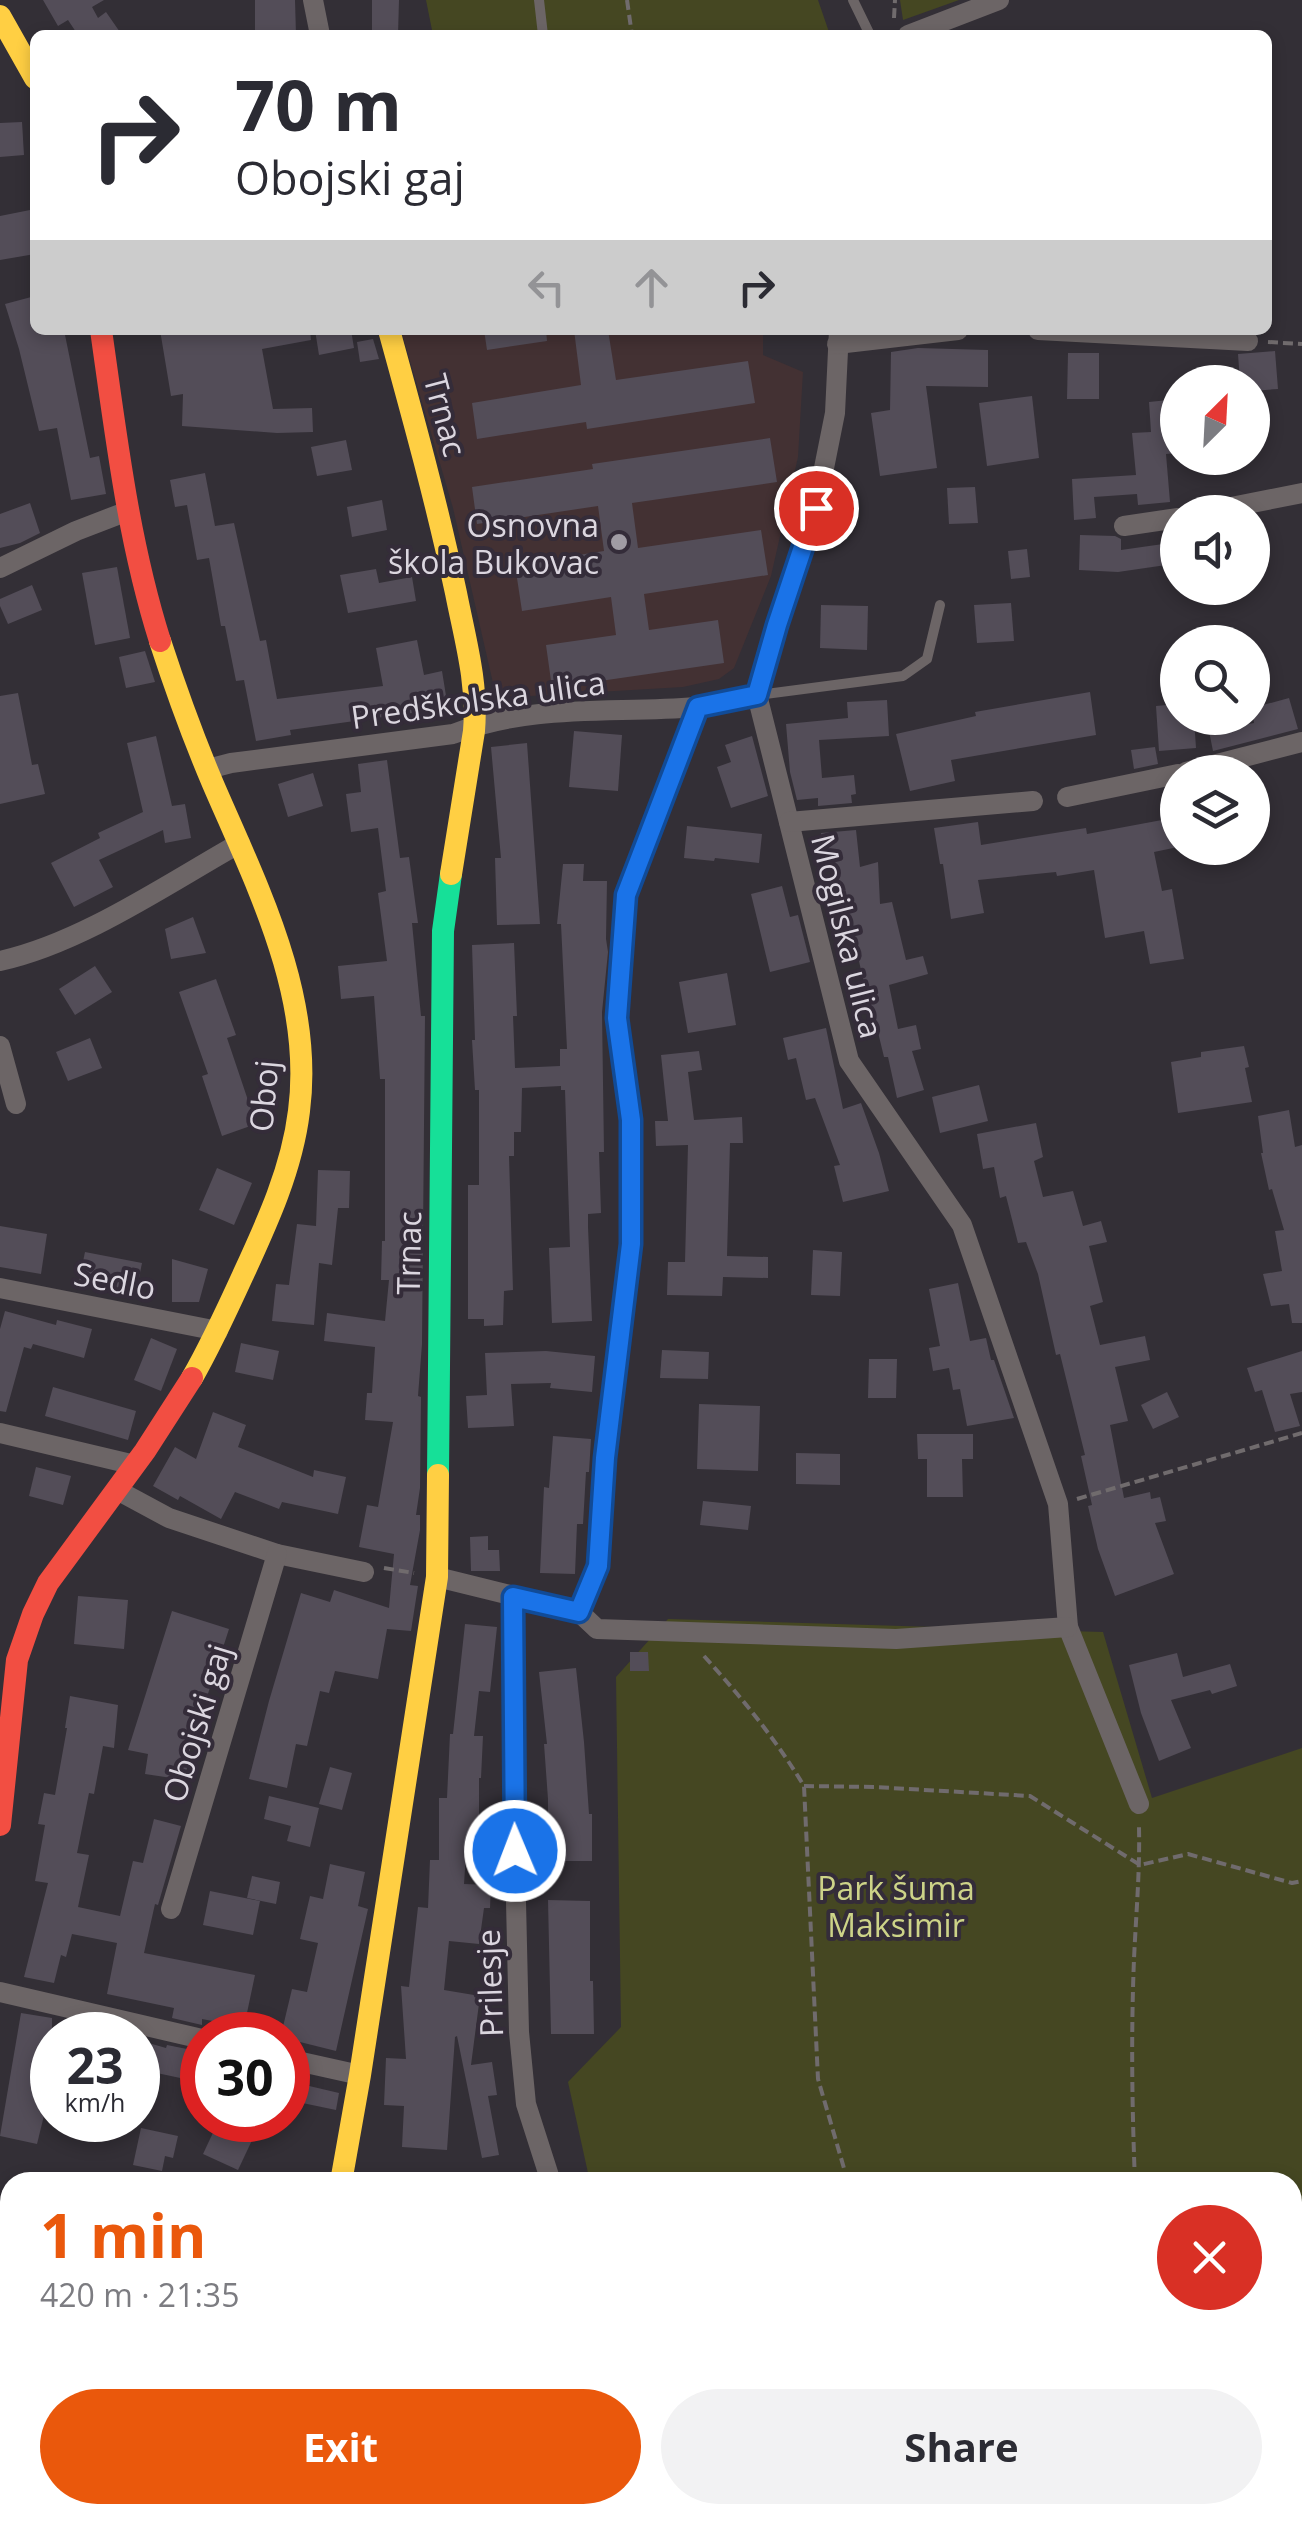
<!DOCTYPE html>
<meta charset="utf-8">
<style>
:root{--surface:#fff;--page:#f2f2f3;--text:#2b2b33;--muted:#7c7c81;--accent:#ea580c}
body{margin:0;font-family:"Open Sans",sans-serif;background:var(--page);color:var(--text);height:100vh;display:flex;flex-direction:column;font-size:38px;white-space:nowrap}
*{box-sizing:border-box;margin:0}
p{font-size:32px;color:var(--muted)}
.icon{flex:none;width:55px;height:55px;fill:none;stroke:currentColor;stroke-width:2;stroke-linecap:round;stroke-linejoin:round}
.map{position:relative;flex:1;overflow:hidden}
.details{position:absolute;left:0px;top:2172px;width:1302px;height:352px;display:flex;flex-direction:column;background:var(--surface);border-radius:30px 30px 0 0;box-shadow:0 5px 15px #0003}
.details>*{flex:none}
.top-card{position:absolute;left:30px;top:30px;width:1242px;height:305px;border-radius:15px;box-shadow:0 5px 15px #0003;background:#fff;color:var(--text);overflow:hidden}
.needle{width:65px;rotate:24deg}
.fabs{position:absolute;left:1160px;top:365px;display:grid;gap:20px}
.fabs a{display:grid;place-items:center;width:110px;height:110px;border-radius:50%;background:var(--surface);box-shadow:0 5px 15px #0003;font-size:50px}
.speed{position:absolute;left:30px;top:2012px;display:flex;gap:20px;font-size:50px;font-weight:700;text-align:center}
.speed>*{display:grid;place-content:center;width:130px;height:130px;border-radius:50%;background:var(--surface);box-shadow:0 5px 15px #0003;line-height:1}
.speed small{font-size:25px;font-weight:400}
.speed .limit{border:15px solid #d22;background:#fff;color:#111}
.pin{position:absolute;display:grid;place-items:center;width:85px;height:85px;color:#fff;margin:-42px;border:5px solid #fff;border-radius:50%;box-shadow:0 2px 10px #0007}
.me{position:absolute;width:110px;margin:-55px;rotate:359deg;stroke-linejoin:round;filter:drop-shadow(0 0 8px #0008)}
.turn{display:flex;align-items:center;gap:35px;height:210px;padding:0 40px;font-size:45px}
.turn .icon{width:130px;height:130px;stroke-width:2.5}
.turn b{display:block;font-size:70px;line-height:85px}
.lanes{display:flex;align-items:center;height:95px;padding:0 40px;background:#0003;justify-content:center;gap:50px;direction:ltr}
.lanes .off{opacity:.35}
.round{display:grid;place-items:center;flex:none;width:105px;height:105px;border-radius:52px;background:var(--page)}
.head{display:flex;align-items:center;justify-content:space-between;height:170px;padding:0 40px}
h1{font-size:60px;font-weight:700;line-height:75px;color:var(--accent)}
.action{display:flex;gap:20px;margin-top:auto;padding:20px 40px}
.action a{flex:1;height:115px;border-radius:60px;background:var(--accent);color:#fff;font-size:40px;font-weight:700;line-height:115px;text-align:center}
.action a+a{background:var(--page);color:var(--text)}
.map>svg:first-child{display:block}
.education{fill:#433133}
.green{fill:#454722}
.building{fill:#534d58}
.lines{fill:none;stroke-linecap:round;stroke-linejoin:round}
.path{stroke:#706b6d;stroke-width:4;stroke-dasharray:10 5;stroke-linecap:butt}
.lane{stroke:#6c6566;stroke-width:10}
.street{stroke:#6c6566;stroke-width:20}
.fast{stroke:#16e098;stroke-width:22}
.slow{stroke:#ffcf43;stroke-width:22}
.jam{stroke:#f24e42;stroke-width:22}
.route-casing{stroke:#114b97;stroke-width:25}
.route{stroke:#1a73e8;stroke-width:18}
.poi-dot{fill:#a09ca4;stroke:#342c39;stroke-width:4}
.labels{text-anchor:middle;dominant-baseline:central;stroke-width:8;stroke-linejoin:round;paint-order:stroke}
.street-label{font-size:32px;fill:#dbd6df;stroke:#342c39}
.poi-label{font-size:32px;fill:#dbd6df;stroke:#342c39;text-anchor:end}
.park-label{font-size:32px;fill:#cdd388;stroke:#342c39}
</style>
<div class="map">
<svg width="1302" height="2524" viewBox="0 0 1302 2524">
<rect width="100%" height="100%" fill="#332f36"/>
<path class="education" d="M401,330h362v25l40,17 -5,85 -27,119 -37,92 -15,11 -36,8 -170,10 -13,-5 -7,-9 -40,-175z"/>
<g class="green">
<path d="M426,0h392l12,35h-397z"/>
<path d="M900,0h59l-56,20z"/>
<path d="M668,1619l435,13 49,166 150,-50v776h-681v-9h671v-333h-702l-22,-100 53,-55 -5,-350z"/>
</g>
<g class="building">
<path d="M43,0h61l-12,7 6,11 8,-6 16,23h-50l4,-3 -8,-12 -10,6z"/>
<path d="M255,0h40l1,35h-41z"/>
<path d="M372,0h27l-1,35h-26z"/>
<path d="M22,122l2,33 -24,2v-34z"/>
<path d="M35,209v45l-35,6v-44z"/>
<path d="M35,296v34h29l26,128 9,-2 7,38 -35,6 -14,-72 -18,3 -20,-82 -14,-45z"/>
<path d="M160,330h150l1,10 -49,9 11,60 39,-1 1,24 -36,1 -95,-7 1,-32 -12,2z"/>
<path d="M315,330h36l3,18 -35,7z"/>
<path d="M484,330h62l1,11 -60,9z"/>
<path d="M574,330h34l8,50 132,-19 7,42 -168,26 -1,-7 -109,17 -5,-36 109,-18z"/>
<path d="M373,339l6,20 -19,3 -3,-20z"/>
<path d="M918,348l70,2v37l-62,-1 11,82 -57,8 -9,-63 19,-3 1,-58z"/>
<path d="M1275,351l3,38 -26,2v-9h-12l-2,-28z"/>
<path d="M1068,353h31v46h-32z"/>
<path d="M1032,396l7,62 -52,8 -8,-63z"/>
<path d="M1178,399v54l-12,1 4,48 -32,3 -1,-11 -43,3 2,21 -22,2 -2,-41 64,-4 -4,-42 19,-1 -2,-30z"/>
<path d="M770,438l7,44 -145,21 6,45 123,-18 7,45 -124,19 5,36 69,-10 6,43 -172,25 -6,-43 70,-10 -5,-38 -89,14 -7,-46 89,-14 -6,-45 -121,18 -5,-37 121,-18 -1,-5z"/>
<path d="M346,440l6,30 -35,6 -6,-29z"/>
<path d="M205,473l10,53 19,-3 26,118 6,-1 11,59 106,-13 -7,-38 41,-8 7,35 18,-4 6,37 -158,22 1,5 -35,6 -12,-61 -8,1 -11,-55h-4l-12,-68 -12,2 -10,-55 -12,2 -5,-27z"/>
<path d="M975,487l3,36 -29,1 -2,-36z"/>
<path d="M382,500l5,30 -35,7 -5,-30z"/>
<path d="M30,503l10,30 -20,10 -20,5v-34z"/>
<path d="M1080,535l35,1 6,3v11l49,-7 3,21 -55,8 -39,-2z"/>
<path d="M1027,549l3,28 -19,2 -3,-28z"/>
<path d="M117,567l13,71 -35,7 -13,-72z"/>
<path d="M376,569l3,14 33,-6 4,24 -68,12 -8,-38z"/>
<path d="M32,585l10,25 -34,14 -8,-18v-7z"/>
<path d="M1011,603l3,38 -37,2 -3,-38z"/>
<path d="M821,605l47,1 -1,44 -47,-2z"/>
<path d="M145,651l10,31 -29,6 -7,-31z"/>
<path d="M1090,692l6,43 -145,25 4,21 -45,10 -14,-57 80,-18 -1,-4z"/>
<path d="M18,693l14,72 6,-1 7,30 -45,10v-108z"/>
<path d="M1289,698l9,31 -85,22 -4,-20 45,-8 -2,-15z"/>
<path d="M887,700l2,36 -70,4 3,38 32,-3 2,19 -5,1 1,8 -34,3v-8l-21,2 -7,-28 -4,-48 62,-6 -1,-16z"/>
<path d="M1178,704v14h16l2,30 -37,3 -3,-45z"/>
<path d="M574,731l48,4 -4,56 -49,-4z"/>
<path d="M156,736l16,70 13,-2 6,34 -26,5 -2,-13 -64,30 14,27 -39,20 -23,-44 49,-25 -2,-5 45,-21 -16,-69z"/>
<path d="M752,736l16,60 -37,12 -14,-41 14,-5 -6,-17z"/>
<path d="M527,743l13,181 -43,1 -2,-67h6l-10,-111z"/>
<path d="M1155,747l3,17 -24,5 -3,-19z"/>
<path d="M387,760l13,98 9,-1 9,66h-6l9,93h4l-3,328 -4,52 3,1 -1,91 -4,27h4v15l-10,55 8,1 -7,45 -24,-2 -9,50 -43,-8 -6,22 -9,-2 -13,55 -11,-2 -9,44 -38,-9 20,-78 32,-108 29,9 4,-12 55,18 5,-54 -35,-7 8,-42 11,2 15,-85 -28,-2 2,-27h5l3,-46 -51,-6 3,-28 58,8 4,-41h-8l1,-39h3v-162h-5l-6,-83 -33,3 -3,-33 49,-5 -9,-68 8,-2 -8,-63 -27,4 -5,-38 15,-2 -3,-28z"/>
<path d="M313,773l10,33 -35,11 -10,-33z"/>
<path d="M1178,817v30l-24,5 8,39 10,-2 12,70 -34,5 -6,-33 -39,7 -11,-68 -37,6 -1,-4 -78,8 6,33 -33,6 -8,-55h-3l-6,-36 44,-6 3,23 105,-17 1,6z"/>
<path d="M687,826l75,8 -3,29 -44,-5 -1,3 -30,-3z"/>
<path d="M856,830l4,37 18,-5 2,42 12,-2 14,58 17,-4 5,18 -39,11 9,44 18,-4 5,24 -9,2 12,39 -27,8 -9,-41h-4l-9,-37h-2l-21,-88 -10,2 -7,-35 -10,1 -1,-24 15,-4 -16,-2 -2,-37z"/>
<path d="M563,864h21l-1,17h24l-1,58 2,13 -6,60 2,140h-5l2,61 -13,1v13l4,94 -40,2 -3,-75 21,-1 -5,-157h-4v-4l-39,2 -1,44h-7v24h-5l4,134 -9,1 -1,34 -19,1v-7h-16v-134h11v-95h-4l-3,-50h3l-3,-95 42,-2 3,73h-4l2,52 45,-2v-17h7l-6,-125h-4z"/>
<path d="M782,886l8,31 8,-2 12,47 -40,10 -19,-78z"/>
<path d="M193,917l13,36 -35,6 -6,-30z"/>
<path d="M95,966l17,26 -37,23 -16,-26z"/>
<path d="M727,973l9,52 -48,8 -9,-51z"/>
<path d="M216,979l20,56 -9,3 29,86 -34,12 -20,-60 6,-2 -29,-82z"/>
<path d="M826,1028l17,81 18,-6 18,50 10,38 -46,11 -9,-36 6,-1 -25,-67 -9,2 -10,-42 -8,2 -5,-22z"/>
<path d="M90,1038l12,30 -34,13 -12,-29z"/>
<path d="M1244,1046l5,21 -4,1 7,34 -74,11 -7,-51 30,-5v-5z"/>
<path d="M699,1051l3,19 -14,2 6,48 48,-3 1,26h-13l-3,113 41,1v21l-45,-1 -1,19 -55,-1 1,-33h17l3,-117 -32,1 -1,-25h13l-7,-66z"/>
<path d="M979,1085l9,36 -48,12 -8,-36z"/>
<path d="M1289,1110l6,37 7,-2v178h-10l-3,-19 -18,2 -8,-32 19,-3 -7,-40 9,-1 -12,-41 -3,1 -8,-37h2l-5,-37z"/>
<path d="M1036,1123l7,34 -9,4 9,36 30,-6 10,35 18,-5 6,21 -18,4 14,56 -13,4 10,39 45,-9 5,24 -35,7 13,54 -18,4 14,73 26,-6 1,7 9,-2 6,24 -11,2 19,51 -59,22 -17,-47 -10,-43 4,-1 -11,-49 4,-1 -25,-101 -4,1 -18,-81 -12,-32 -8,1 -12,-47 -6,2 -6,-31 -11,2 -6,-35z"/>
<path d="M217,1168l35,15 -18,42 -35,-15z"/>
<path d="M318,1170l32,1 -1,37h-11l-6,57 -13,-2 -5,62 -42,-4 4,-37 13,1 8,-61 19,2z"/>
<path d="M0,1226l47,8 -6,40 -41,-7z"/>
<path d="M813,1250l29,2 -2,44 -29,-1z"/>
<path d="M85,1252l57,11 -6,30 -57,-12z"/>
<path d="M172,1259l36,10 -9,33h-27z"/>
<path d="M958,1283l12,58 16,-3 5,22h3l20,58 -47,8 -7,-37 -7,1 -4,-22 -16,3 -4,-23 11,-2 -11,-57z"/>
<path d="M5,1311l51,14 1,-5 35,9 -8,29 -51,-14 -2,5 -7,-2 -18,65 -6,-1v-82z"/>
<path d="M151,1338l26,11 -16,42 -27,-11z"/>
<path d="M241,1343l38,8 -6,29 -38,-8z"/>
<path d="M662,1350l47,2 -1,27 -48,-1z"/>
<path d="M546,1351l49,5 -3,36 -42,-4 1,-5 -40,1 3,42 -46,2 -2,-32 21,-1 -2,-42z"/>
<path d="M1302,1351v41l-12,2 10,32 -25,6 -13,-42 -7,2 -8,-24z"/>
<path d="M869,1359h28l-1,39h-28z"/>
<path d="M53,1387l83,24 -8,29 -83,-24z"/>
<path d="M1167,1392l12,25 -26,12 -12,-24z"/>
<path d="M699,1404l61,2 -2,65 -61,-2z"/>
<path d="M213,1412l33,13 -8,22 75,30 1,-7 32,7 -8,37 -56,-12 -3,7 -44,-17 -14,27 -41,-23 -2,4 -25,-14 22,-39 21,12z"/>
<path d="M917,1434h56v25h-11l1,38h-36v-38h-9z"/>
<path d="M553,1436l38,3 -2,33h-3l-3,52h-6l-2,50 -35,-1 4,-86 5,1z"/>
<path d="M796,1453l44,1v31l-44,-1z"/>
<path d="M36,1467l35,9 -8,29 -34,-9z"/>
<path d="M703,1501l48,5 -3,24 -48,-5z"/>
<path d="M488,1536v14h11l1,21h-29l-1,-34z"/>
<path d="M78,1596l50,4 -4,49 -50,-5z"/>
<path d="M172,1611l57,18 -24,74 -7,-2 -13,79 -40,-6 3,-20 -20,-4z"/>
<path d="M465,1624l32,3 -7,65 -11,-1 -5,45h9l-2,42h-2v61h-12l-3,45 27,1 -1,23h-6l-5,36 -30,-3 -5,49 36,6 -9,69 21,-3 5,33 -9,1 11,59 -17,3 -25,-122 -2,1 -8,113 -45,-3 2,-41 -20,-1 2,-47 20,1 -5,-73 8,1 9,-80 10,1 2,-48h9v-62h8l3,-64h3z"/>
<path d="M630,1652h18l1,19h-19z"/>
<path d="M1177,1653l6,24 47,-13 7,22 -25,8 -2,-4 -39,10 20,48 -32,13 -18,-48 -12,-48z"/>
<path d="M576,1668l8,74 5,72h3v47h-44v-62l-4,-55h3l-8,-72z"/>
<path d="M70,1696l48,9 -4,43 -11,-2 -9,48 -5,-1 -12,60 12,2 -11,52 42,9 13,-55 10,2 11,-44 27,7 -23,79 -3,-1 -11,49 111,22 -11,52 -42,-8v6l-30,-7 2,-10 -67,-14 10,-51 -45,-9 -6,23 -5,-2 -7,28 -30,-6 24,-94 -13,-2 10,-56 -7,-1 6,-31 11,2 12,-67h-2z"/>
<path d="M330,1767l22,6 -10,37 -23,-6z"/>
<path d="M269,1796l50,12 -9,39 -23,-6 4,-15 -27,-7z"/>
<path d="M330,1864l35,8 -7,34 10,3 -32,142 -48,-12v-4h-7l11,-46 15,3 11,-49 -18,-4 10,-43 13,3z"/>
<path d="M252,1876l28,6 -4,22 -29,-6z"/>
<path d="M210,1891l50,10 -7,34 -50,-10z"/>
<path d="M548,1900l42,1v80h3l1,53h-43z"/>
<path d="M21,2013l31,5v65l-15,61 -37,-8z"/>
<path d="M138,2040l28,8 1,-3 35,7 -3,30 -61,-13z"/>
<path d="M288,2081l51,12 -3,17 -48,-10z"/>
<path d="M219,2120l35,16 -16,34 -35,-16z"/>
<path d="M141,2128l37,8 -5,22 -8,-2 -3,15 -29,-6z"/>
</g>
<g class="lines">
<g class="path">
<path d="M627,0l5,35"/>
<path d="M894,18l1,-18"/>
<path d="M1268,342l34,2"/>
<path d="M1077,1499l225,-66"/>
<path d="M384,1568l30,5"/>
<path d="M704,1656c37,41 71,82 100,130l14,293 30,103"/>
<path d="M804,1786l70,1 156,9 110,69 48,-11 104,29 10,-2"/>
<path d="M367,2179l24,3"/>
<path d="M662,2182h26"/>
<path d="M1135,2182c-3,-74 -4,-149 -1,-223 2,-44 6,-88 5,-132"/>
<path d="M1292,2411l10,14"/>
<path d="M979,2515l6,9"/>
<path d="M1222,2515l1,9"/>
<path d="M785,2524v-9"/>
<path d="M1072,2524l3,-9"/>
</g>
<g class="lane">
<path d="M539,0l4,35"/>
<path d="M853,0l17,35"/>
<path d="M758,695l145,-19 24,-17 13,-54"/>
</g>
<g class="street">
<path d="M313,0l7,35"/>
<path d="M908,35l91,-35"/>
<path d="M839,330l-4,83 -19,95 -39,117 -20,70 92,366 113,164 96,279 10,123 71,177"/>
<path d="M1038,330l210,11"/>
<path d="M837,344l121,-14"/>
<path d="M1206,512l96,-19"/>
<path d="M1124,526l54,-8"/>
<path d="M0,568l76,-37 52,-20"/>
<path d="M208,769l23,-6 222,-29c80,-31 161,-20 243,-27 20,-2 41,-8 61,-12"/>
<path d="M1186,772l116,-30"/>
<path d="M1067,797l111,-23"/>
<path d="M789,822l244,-21"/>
<path d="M0,961c82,-18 167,-77 240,-118"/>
<path d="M0,1046l16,58"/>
<path d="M0,1288l218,43"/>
<path d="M0,1433l135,32"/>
<path d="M117,1490l52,28 108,36 87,18"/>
<path d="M437,1577l142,35"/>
<path d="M513,1597l1,218 5,217 7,72 25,78"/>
<path d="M579,1612l19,-46 7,-108 26,-214v-124l-14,-102 9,-123 73,-188"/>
<path d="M579,1612l18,17 299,10 172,-12"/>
<path d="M171,1909l106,-355"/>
<path d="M0,1992l202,47"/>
<path d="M288,2059l72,16"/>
<path d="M600,2515v9"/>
<path d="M410,2524l1,-9"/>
</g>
<path class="fast" d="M438,1475l5,-544 8,-57"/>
<g class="slow">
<path d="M0,16l35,62"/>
<path d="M389,330c24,87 48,174 67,263 9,46 22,90 18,138l-23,143"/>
<path d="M160,641c16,49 33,96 53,143 44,102 101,212 86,327 -7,58 -32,112 -56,164 -16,35 -32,70 -51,103"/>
<path d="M341,2182l19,-107 77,-498 1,-102"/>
</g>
<g class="jam">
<path d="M101,330c15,105 27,210 59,311"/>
<path d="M0,1825l17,-165 16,-46 15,-31 97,-132 47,-73"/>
</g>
</g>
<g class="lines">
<defs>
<path id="route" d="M515,1851l-2,-254 66,15 19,-46 7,-108 26,-214v-124l-14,-102 9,-123 72,-188 59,-12 20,-70 39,-117"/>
</defs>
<use href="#route" class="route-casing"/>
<use href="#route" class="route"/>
</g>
<circle class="poi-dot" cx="619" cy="542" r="10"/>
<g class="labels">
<g class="street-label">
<text transform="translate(446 415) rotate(75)">Trnac</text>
<text transform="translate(478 699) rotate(-8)">Predškolska ulica</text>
<text transform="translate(848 936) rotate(76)">Mogilska ulica</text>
<text transform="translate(263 1096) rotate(-85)">Oboj</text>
<text transform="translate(408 1253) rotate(-89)">Trnac</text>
<text transform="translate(115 1280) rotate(11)">Sedlo</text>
<text transform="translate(196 1723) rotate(-73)">Obojski gaj</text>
<text transform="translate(489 1983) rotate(-92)">Prilesje</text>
</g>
<g class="poi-label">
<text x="599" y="524">Osnovna<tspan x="599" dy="37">škola Bukovac</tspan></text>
</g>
<g class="park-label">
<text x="896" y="1887">Park šuma<tspan x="896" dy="37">Maksimir</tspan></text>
</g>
</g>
</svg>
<div class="fabs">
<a><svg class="needle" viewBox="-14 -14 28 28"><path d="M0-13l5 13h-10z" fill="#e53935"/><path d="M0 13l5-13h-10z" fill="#7c7c81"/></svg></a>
<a><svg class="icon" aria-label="sound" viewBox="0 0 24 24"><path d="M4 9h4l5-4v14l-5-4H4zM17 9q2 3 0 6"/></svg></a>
<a><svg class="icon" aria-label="search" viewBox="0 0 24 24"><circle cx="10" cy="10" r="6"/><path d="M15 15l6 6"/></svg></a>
<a><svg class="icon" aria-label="layers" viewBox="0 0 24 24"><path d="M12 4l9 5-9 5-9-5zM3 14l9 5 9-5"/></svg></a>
</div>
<div class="speed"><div>23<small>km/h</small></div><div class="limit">30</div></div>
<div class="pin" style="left:816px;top:508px;background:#d93025"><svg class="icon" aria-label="arrive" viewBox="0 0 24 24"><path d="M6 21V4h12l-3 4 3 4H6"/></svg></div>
<svg class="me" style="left:515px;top:1851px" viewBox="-20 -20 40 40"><circle r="17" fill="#1a73e8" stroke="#fff" stroke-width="3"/><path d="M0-11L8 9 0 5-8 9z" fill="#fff"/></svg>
<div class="top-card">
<div class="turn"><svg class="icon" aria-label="right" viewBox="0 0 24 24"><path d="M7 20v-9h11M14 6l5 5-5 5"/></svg><div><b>70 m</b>Obojski gaj</div></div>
<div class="lanes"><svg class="icon off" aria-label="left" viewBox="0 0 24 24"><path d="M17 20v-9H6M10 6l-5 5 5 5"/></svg><svg class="icon off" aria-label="ahead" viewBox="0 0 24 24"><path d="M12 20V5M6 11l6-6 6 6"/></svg><svg class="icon" aria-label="right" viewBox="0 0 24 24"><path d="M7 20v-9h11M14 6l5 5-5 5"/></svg></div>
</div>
<section class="details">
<div class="head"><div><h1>1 min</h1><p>420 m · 21:35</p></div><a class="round" style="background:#d93025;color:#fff"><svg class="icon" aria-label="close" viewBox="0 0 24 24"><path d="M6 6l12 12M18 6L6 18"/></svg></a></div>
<div class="action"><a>Exit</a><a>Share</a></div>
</section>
</div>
